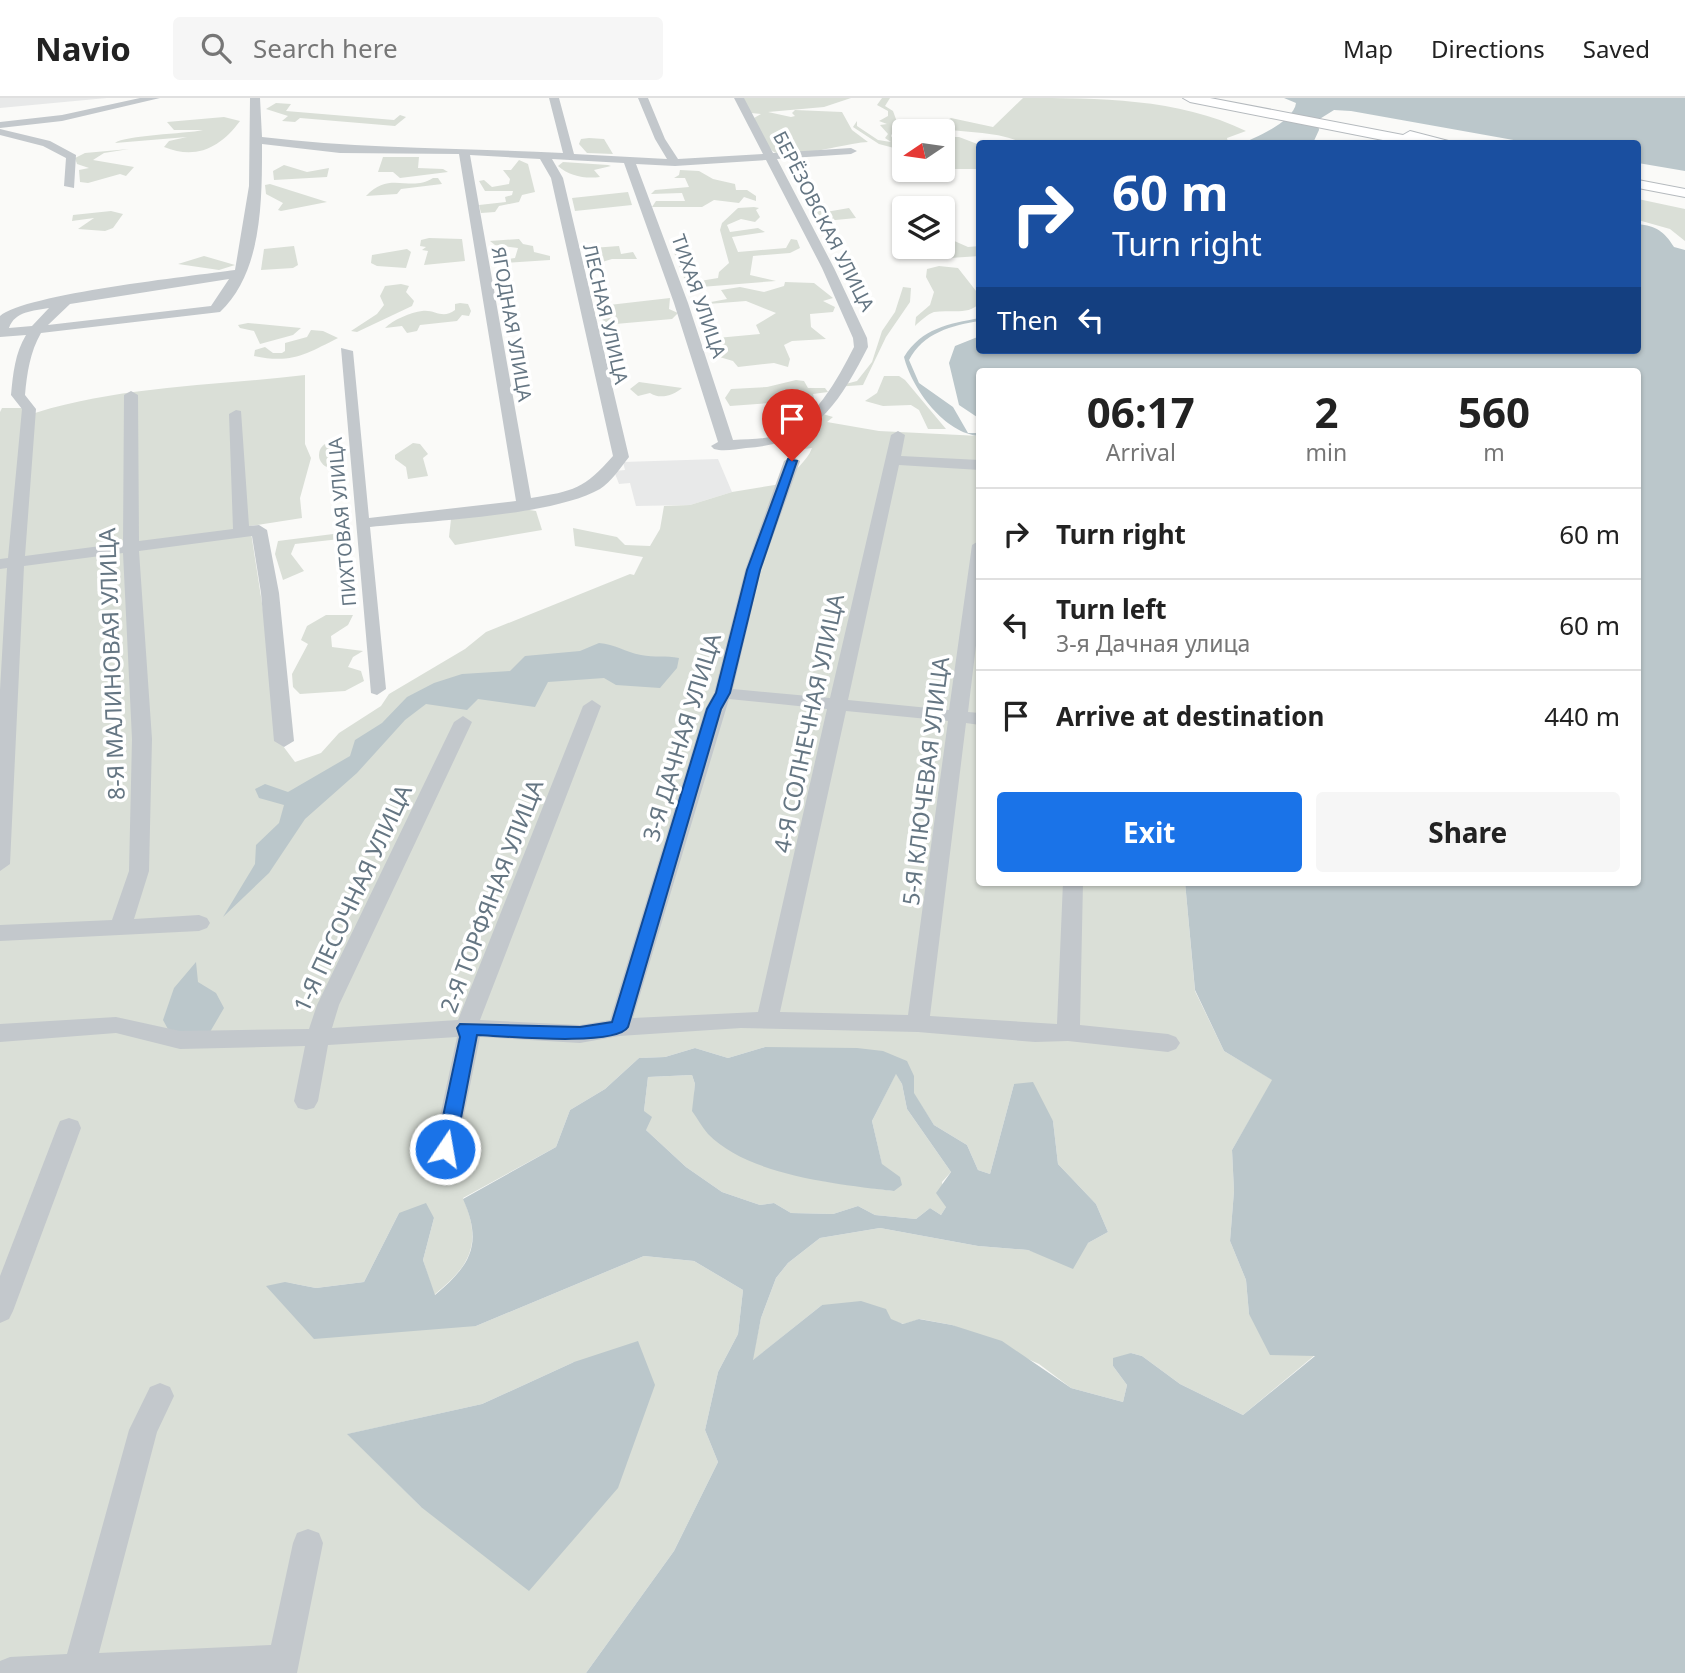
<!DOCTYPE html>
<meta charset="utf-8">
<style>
:root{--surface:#fff;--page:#f6f6f6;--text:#222;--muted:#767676;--line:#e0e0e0;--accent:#1a73e8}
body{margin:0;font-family:"Noto Sans",sans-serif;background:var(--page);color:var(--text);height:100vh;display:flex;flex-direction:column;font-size:26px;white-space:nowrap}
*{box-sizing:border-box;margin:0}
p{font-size:23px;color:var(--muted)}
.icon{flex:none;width:38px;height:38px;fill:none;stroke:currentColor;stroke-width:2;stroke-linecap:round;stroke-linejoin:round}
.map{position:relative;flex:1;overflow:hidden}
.details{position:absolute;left:976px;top:270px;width:665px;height:518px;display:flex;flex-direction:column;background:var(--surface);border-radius:7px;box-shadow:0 2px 5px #0004}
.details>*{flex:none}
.guide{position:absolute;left:976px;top:42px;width:665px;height:214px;border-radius:7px;box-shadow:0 2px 5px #0004;background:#1a4fa0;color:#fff;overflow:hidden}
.needle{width:46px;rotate:257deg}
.tools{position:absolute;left:892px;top:21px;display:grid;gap:14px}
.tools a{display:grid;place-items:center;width:63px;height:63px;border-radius:7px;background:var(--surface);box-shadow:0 2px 5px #0004;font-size:35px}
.pin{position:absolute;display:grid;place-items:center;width:60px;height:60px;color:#fff;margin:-72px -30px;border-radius:50% 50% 50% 0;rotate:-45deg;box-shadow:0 0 7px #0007}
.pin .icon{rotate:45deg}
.me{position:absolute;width:77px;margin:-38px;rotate:12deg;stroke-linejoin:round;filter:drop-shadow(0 0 5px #0008)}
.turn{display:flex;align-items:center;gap:24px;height:147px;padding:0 21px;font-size:32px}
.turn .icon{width:91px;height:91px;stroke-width:2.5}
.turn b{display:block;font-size:49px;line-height:60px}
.then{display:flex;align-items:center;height:66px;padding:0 21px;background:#0003;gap:14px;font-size:26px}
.eta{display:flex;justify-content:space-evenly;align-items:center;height:119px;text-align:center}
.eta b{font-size:42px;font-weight:700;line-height:49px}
.cta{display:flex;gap:14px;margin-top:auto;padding:14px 21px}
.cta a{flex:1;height:80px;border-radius:7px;background:var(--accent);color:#fff;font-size:28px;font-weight:700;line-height:80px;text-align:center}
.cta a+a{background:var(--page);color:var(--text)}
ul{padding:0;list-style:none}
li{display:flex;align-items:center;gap:21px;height:91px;padding:0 21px;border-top:2px solid var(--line)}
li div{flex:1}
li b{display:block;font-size:26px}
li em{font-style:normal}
header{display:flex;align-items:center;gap:42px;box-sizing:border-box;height:98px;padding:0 35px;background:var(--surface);border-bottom:2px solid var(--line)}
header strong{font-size:33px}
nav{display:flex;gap:38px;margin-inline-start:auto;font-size:24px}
.search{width:490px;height:63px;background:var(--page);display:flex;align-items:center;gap:18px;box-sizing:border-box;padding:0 24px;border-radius:7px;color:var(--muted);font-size:26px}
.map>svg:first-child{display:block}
.built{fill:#e8e9e9}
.green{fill:#dadfd7;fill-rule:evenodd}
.water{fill:#bbc7cb;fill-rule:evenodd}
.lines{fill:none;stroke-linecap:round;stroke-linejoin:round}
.major-casing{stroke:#b5babe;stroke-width:2}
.minor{fill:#c3c8cc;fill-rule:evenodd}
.major{fill:#fff;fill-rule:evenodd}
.route{fill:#1a73e8;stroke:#114b97;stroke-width:2}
.labels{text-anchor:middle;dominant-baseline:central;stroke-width:7;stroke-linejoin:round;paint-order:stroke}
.far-street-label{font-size:19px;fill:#657683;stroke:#fff}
.street-label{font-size:23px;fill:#657683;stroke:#fff}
</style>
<header>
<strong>Navio</strong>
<div class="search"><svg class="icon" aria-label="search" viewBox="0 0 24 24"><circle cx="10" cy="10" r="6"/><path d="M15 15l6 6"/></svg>Search here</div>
<nav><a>Map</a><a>Directions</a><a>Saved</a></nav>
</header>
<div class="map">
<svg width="1685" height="1575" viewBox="0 0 1685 1575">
<rect width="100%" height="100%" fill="#fafaf8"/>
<g class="built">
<path d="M0,0h107l-107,10z"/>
<path d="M718,361l14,33 -42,13 -54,1 -6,-23 -11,1 -5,-13 11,-1 -2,-8z"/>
</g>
<g class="green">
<path d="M742,0h109l-27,9 -56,5 23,5 4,-1 -3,-3 3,-3 47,2 10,18 16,12c-19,0 -79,19 -94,10 -9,-6 -15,-24 -20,-34l7,-4 -10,-1z"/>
<path d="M882,0h8l-5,8 8,5 4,11 -6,14 5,7 -2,5 -15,-4 -26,-17 4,-6v5l21,14 13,2 -6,-4 3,-4 -8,-9 7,-1 -8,-3 9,-5v-5l-11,-6z"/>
<path d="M1023,0c75,0 155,0 223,33l-19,7 1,5 -204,1c-25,-14 -61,-10 -89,-17l16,-9 42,9z"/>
<path d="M276,5l15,1 -5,7 108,9 6,-5 6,2 -11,9 -95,-8 -5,4 -13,-1 6,-5 -22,-7z"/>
<path d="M224,19l16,4c-20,27 -44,39 -76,26l5,-6 18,-4 -72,6c10,-8 70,-9 88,-13h-29l-7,-8z"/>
<path d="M943,39h16l21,8v24h-37z"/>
<path d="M589,40l15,1 9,15 -26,-1 -8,-9 2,-5z"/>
<path d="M129,51l-25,4 -11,7 41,7 -8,9 -6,-2 -32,9 -8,-1 -1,-12 10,-2 -12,-4 -2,-6 10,-5z"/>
<path d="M383,59h36l-1,11 25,1 5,3 -48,6 -7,-6h-15z"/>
<path d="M519,62l9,4 7,28 -13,3 -3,7 -20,4 -4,6 -14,1 -2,-8 27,-3 -1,-5 7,-2 1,-4h-28l-6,-10 5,-1 8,7 17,-3 1,-5 -7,-9h8z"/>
<path d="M563,64l45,3 3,1 -17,4 6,7c-15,2 -31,-1 -42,-11z"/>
<path d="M284,67l23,7 22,-4 -2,9 -53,3 -1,-9z"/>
<path d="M680,72l19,1 14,8 22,5 1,6h11l9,6v5l-12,-4 -5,6 -25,-3 -12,7h-50l4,-6h29l-3,-8 -31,1 4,-4 34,-3 -4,-9h-11l5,-3z"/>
<path d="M433,80h5l4,6 -41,5 -4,5 -31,2c24,-26 44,-3 67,-18z"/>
<path d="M270,86l57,18 -46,9 -3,-1 5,-7 -17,-9 -1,-9z"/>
<path d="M628,94l4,13 -57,6 -3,-13z"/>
<path d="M1638,101l47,10v32l-15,-12 -32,-9z"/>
<path d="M754,109l5,1 -3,2 4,7 -5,5 -14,-3 -14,6 3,7 28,-4 7,4 -33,5 6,15 48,-4 5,-9 6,1 3,8 -10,5 -37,3 -3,19 26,6 -88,7 -15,-38 20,6 -3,5 10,20 18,-3 1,-6 10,-9 -9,-33 2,-7 16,-15z"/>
<path d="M849,110l7,10 -41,4 -6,-10 9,-3 8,3z"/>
<path d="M111,113l12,3 -10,14 -8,3 -27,-2 16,-11 -22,3 1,-6z"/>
<path d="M943,138l25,11 12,-1v10l-45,3 -3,-12h11z"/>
<path d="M429,140l33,1 3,22 -41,4 4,-14 -6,-1 4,-3 -6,-1 1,-6z"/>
<path d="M519,141l4,5 10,2 1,6 16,4v4l-45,3 -3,-3 13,-2 3,-10 -23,-3 -5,-4z"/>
<path d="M294,148l4,19 -5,3 -32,2 3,-21z"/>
<path d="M619,148l2,8 12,-2 4,7h-25l-13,4 -8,-3 6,-6 -5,-6z"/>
<path d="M407,151l4,3 -5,16 -29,-2 -6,-3 1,-8z"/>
<path d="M204,158l31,9 -16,5 -41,-6z"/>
<path d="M939,168l19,2 22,28v7c-12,13 -30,6 -46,9 -6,2 -14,9 -19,14l1,-9 14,-12 4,-13 -8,-15 1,-8z"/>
<path d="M785,184l29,1 19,15 -10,3 12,6 -2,5 -23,2 1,13 15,12 -34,2 -8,4 6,14 -2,8 -14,-4 -36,4 -5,-6 -17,-5v-7l-10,-10 54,-5 -4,-9 20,-12 -30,-12 -51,4 32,-6 -6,-9 19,-3 24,5 20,-6z"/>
<path d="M401,186l8,2 -3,6 8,9 -2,5 -55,26 -6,-1 26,-17 7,-9 -4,-9 5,-10z"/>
<path d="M903,189l8,1 -1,14 -24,35 -23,48 -29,2 23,-6 15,-19 10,-31 13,-19z"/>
<path d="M670,200l-1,11 9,4 -6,6 -68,6 -4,-15 9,-5z"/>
<path d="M460,205l8,1 3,7 -2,5 -7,-1 -5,6 -37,4 -3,6 -10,2 -5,-7 -17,2c8,-8 26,-16 37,-17 13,-2 20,9 33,-1v-6z"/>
<path d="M248,225l53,5 -8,7 -33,9 -6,-13 -14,-3 -2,-3z"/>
<path d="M311,232l12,1 15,7c-32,16 -46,26 -84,18l1,-6 10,-3 8,6h9l3,-2v-8l22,-6z"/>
<path d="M305,277v69l6,14 -11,40 2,20 -52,8 18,116 9,96 18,24 26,-9 18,-20 42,-27 8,-12 76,-45 21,-17 144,-58 4,1 9,-18 -68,-11 -2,-18 44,9 8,8 25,1 10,-17 4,-23 26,-1 42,-13 55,-9c7,-15 20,-21 25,-35l-8,1v-7l19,-28 10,3 -6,5 52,9 101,5v446h205l10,109 29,60 49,29 -41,70 2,41 -4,50 16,39 3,34 66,41 -72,60 -63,-31 -38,-28 -11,-3 -18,13 14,19 -4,17 -52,-14 -32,-24 -87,-39 -32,-6 -16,5 -82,-19 -70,56 9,-43 15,-40 12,-15 32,-25 60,-10 98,18 50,4 21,7 39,-14 20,-11 -12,-28 -38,-40 -5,-43 -39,-37 -24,90 -12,-4 -11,-25 -33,-20 -21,-32 1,-17 -149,-29 -37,11 -33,-10 -30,9 -26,1 -34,31 -35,21 -14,37 -93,51c20,46 7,68 -29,97l-11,-35 11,-42 -35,-5 -35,69 -48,6 -31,-6 191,44 168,-70 50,5 49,29 -5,44 -20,38 -13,58 13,32 -44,89 -88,122h-586v-1261l2,-4h21v9c88,-31 190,-31 282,-42zM574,1264l-153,145 -73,-73 134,-30z"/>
<path d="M884,278h15l6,4 41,49h-18l-9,-19 -8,-5 -28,1 -18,-5 12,-8z"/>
<path d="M796,282l8,1 4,7h17l3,4 -15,2 1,4 -4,2 -80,6 -5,-8 6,-9 36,-2z"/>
<path d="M639,284l43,6c-8,7 -22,12 -32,5l-12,3 -8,-7z"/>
<circle cx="332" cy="357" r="13"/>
<path d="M413,345l7,1 8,10 -5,4 5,18 -20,3 -2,-12 -11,-8v-4z"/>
<path d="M523,411l13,2 6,19 -87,15 -6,-8 2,-18z"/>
<path d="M341,435l-1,6 -45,5 -4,10 13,17 -21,9 -8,-26 3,-13z"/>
<path d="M326,517h27l-5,10 -17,11 1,11 31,4 -10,6 -5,10 13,4 3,10 -19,10 -45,3 -7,-7 -1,-13 16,-30 -7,-4 6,-14z"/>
<path d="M896,975l6,11 5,25 44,63 -9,10 4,25 -5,8 -11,-7 -14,11 -41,-4 -17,-9 -25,8 -42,-1 -17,-10 -14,2 -38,-13 -36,-25 -40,-37 -2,-19 4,-34 44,-2 3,9 -2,27 74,56 57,14 69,10 -11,-26 -10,-44z"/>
</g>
<g class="water">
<path d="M1284,0h401v73l-47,-8v-19l-108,-1 -179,-32 -17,-1 -16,10 1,10 -6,13 -74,1c16,-5 55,-23 57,-41z"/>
<path d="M1638,126c18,2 26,7 36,23l11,3v1423h-1099l88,-122 44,-89 -13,-32 13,-58 20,-38 5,-44 -49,-29 -50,-5 -168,70 -162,13 -48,-53 19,-4 31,6 48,-6 35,-69 27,-10 8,15 -11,42 12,35c36,-30 48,-51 28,-96l93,-52 14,-37 35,-21 34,-31 26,-1 30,-9 33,10 37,-11 92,1 26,3 24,10 7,15v17l20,32 33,20 11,25 12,4 24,-90 19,-2 20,39 5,43 38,40 12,28 -20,11 -15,26 -45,-19 -50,-4 -98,-18 -60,10 -32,25 -12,15 -15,40 -8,42 69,-55 39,-4 25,8 5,10 12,5 16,-5 33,6 50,16 69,47 52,14 4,-17 -14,-19v-8l18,-5 11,3 38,28 63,31 72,-59 -45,-1 -21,-41 -3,-34 -16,-39 4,-50 -2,-41 40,-70 -48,-29 -29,-61 -10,-108h453v-511h-658v48l-21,-14 -10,-42 6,-17 25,-10v14h658zM896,976l6,10 5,25 44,63 -15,21 10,14 -5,8 -11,-7 -14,11 -41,-4 -17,-9 -25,8 -42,-1 -17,-10 -14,2 -38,-13 -36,-25 -40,-37 6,-13 -8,-6 4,-34 44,-2 3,9 -3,27c5,7 10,16 16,23 41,42 130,50 186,57l8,-6 -2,-8 -18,-13 -10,-43z"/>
<path d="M980,220v3c-28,4 -57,12 -71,39l10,23 34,24 15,26h12v3c-35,-2 -68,-47 -76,-79 18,-29 44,-33 76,-39z"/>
<path d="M599,545c16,1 26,9 42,12 13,3 25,0 38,3l-2,10 -17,20 -44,-3 -12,-7 -56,4 -13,25 -57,-8 -11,11 -41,-6 -21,16 -48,53 -52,46 -36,54 -46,44 32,-53 1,-19 23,-22 5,-18 -25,-7 -4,-9 10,-5 23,8 62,-36 5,-16 27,-17 25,-26 27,-14 28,-9 48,-3 15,-15 55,-5z"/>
<path d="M196,864l2,20 18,11 8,15 -14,24 -41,-1 -6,-11 11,-32z"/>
<path d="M638,1243l17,44 -37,103 -89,103 -108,-84 -74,-73 135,-30 92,-42z"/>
</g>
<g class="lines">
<defs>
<g id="major">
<path d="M1183,0h27l193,37 7,-4 50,13h-57l-213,-42z"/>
<path d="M1638,82l47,9v8l-47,-9z"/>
</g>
</defs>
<use href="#major" class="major-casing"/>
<g class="minor">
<path d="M140,0h20l-98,23 -62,7v-6l62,-7z"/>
<path d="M250,0h10l2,39c100,12 200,11 301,16l-14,-55h10l15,56 93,5 -12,-20 -17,-41h10l17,41 13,20 85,-5 -29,-56h10l29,55 78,-5 6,3 -6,3 -74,5 57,109 33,70 1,9c-29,56 -53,97 -122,101 -10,1 -22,4 -32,1l-3,-3 7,-4 -44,-139 -50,-140 -72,-4 11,19 66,279c-8,10 -18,25 -29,32 -47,27 -173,32 -230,38l16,162 -9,6 -6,-2 -30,-345 12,3 16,167 147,-17 -57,-347 -119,-1 -78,-9c0,54 1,128 -42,168l-179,21c-11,19 -14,40 -16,62l11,14 -11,147 98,-13 1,-148 7,-4 7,4 1,146 94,-12 -4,-115 7,-4 5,1 8,115 10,-1 8,5 12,63 15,148 -10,6 -10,-6 -13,-148 -9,-57 -113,15 13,188 -3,132 -15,48 65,-4 8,3 3,5 -3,5 -8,3 -199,10v-16l112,-5 17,-49 3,-132 -9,-186 -99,13 -14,298 -10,7v-181l7,-122 -7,1v-10l8,-1 14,-149 -11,-14c2,-21 4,-42 15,-60l-26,2v-21c25,-22 193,-40 235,-46l14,-84zM470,57l70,4 11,19 62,278c-29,33 -39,35 -82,42zM766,62l56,108 31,70 1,9c-17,33 -39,76 -78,88 -13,5 -29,4 -43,5l-45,-137 -52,-139 39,2zM229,181l-18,27 -163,19 22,-21zM49,210l-17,18 -23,2c6,-17 24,-17 40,-20z"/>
<path d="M0,31l50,12 26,14 -2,33 -10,-2 2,-28 -23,-12 -43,-11z"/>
<path d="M898,333l7,4 -4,21 79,4v10l-81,-5 -51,235 101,10 23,-165 8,-5v72l-12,100 12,1v12l-14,-2 -36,293 127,8 6,-142h20l-3,143 88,9 8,3 4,6 -4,6 -8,3 -100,-11 -33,1 -117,-10 -177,-4 -122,8 -39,7 -100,-6 -23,112 -3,7 -9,3 -9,-3 -3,-7 24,-112 -129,8 -10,56 -4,7 -8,2 -8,-2 -4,-7 11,-55 -125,3 -64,-16 -116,9v-18l116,-7 64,14 129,-2 8,-24 137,-283 9,-6 9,6 -133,283 -7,23 126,-8 125,-314 9,-6 9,6 -121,314 100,5 30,-5 95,-311 9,-16 31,-123 39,-109 8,-5 8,5 -39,109 -28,119 97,9 61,-263zM729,601l98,10 -69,303 -125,6zM846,613l102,10 -40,294 -128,-3z"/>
<path d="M69,1020l9,3 3,7 -68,183 -4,8 -9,4v-47l57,-148 3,-7z"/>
<path d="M160,1285l10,4 4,9 -17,36 -58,221 172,-8 22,-102 4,-10 11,-4 11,4 4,10 -26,130h-297v-12l10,-4 57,-3 62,-224 21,-43z"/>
</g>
<use href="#major" class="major"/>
</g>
<path class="route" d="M788,361l9,2 -37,109 -30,123 -9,16 -93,318c-12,20 -126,9 -151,8l-22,114 -10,7 -6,-2 -3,-5 24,-112 -3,-9 3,-4 120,3 32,-5 95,-313 9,-16 31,-123z"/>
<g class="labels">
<g class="far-street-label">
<text transform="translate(824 123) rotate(63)">БЕРЁЗОВСКАЯ УЛИЦА</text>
<text transform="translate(699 198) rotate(71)">ТИХАЯ УЛИЦА</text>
<text transform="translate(606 216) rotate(77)">ЛЕСНАЯ УЛИЦА</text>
<text transform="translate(512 226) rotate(80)">ЯГОДНАЯ УЛИЦА</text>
<text transform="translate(342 424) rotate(-95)">ПИХТОВАЯ УЛИЦА</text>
</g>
<g class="street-label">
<text transform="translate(111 566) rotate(-92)">8-Я МАЛИНОВАЯ УЛИЦА</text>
<text transform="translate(808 625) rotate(-78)">4-Я СОЛНЕЧНАЯ УЛИЦА</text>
<text transform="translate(681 639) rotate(-73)">3-Я ДАЧНАЯ УЛИЦА</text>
<text transform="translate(925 683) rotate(-83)">5-Я КЛЮЧЕВАЯ УЛИЦА</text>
<text transform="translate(491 798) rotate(-69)">2-Я ТОРФЯНАЯ УЛИЦА</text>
<text transform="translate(352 800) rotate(-65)">1-Я ПЕСОЧНАЯ УЛИЦА</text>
</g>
</g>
</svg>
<div class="tools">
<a><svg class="needle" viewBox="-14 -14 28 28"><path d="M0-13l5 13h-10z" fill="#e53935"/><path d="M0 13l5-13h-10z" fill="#767676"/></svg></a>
<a><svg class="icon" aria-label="layers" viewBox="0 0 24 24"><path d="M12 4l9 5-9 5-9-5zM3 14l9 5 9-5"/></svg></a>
</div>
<div class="pin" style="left:792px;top:363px;background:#d93025"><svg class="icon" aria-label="arrive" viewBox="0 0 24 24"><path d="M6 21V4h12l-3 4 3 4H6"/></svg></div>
<svg class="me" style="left:445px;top:1051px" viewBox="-20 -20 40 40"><circle r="17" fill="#1a73e8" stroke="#fff" stroke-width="3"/><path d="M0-11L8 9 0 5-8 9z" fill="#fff"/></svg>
<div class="guide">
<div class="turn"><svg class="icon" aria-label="right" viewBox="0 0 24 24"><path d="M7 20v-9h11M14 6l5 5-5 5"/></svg><div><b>60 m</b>Turn right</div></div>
<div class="then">Then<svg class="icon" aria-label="left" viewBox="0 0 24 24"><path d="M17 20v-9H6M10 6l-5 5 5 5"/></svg></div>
</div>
<section class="details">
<div class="eta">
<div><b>06:17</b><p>Arrival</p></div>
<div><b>2</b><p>min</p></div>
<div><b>560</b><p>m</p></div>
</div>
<ul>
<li><svg class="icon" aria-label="right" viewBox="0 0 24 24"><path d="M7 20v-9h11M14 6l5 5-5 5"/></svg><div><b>Turn right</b></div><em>60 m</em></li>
<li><svg class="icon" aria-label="left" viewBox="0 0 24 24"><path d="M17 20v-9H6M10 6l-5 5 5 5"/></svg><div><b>Turn left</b><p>3-я Дачная улица</p></div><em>60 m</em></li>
<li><svg class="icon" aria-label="arrive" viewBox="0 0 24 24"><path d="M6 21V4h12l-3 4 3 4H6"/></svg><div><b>Arrive at destination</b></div><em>440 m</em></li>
</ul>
<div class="cta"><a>Exit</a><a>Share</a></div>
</section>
</div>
